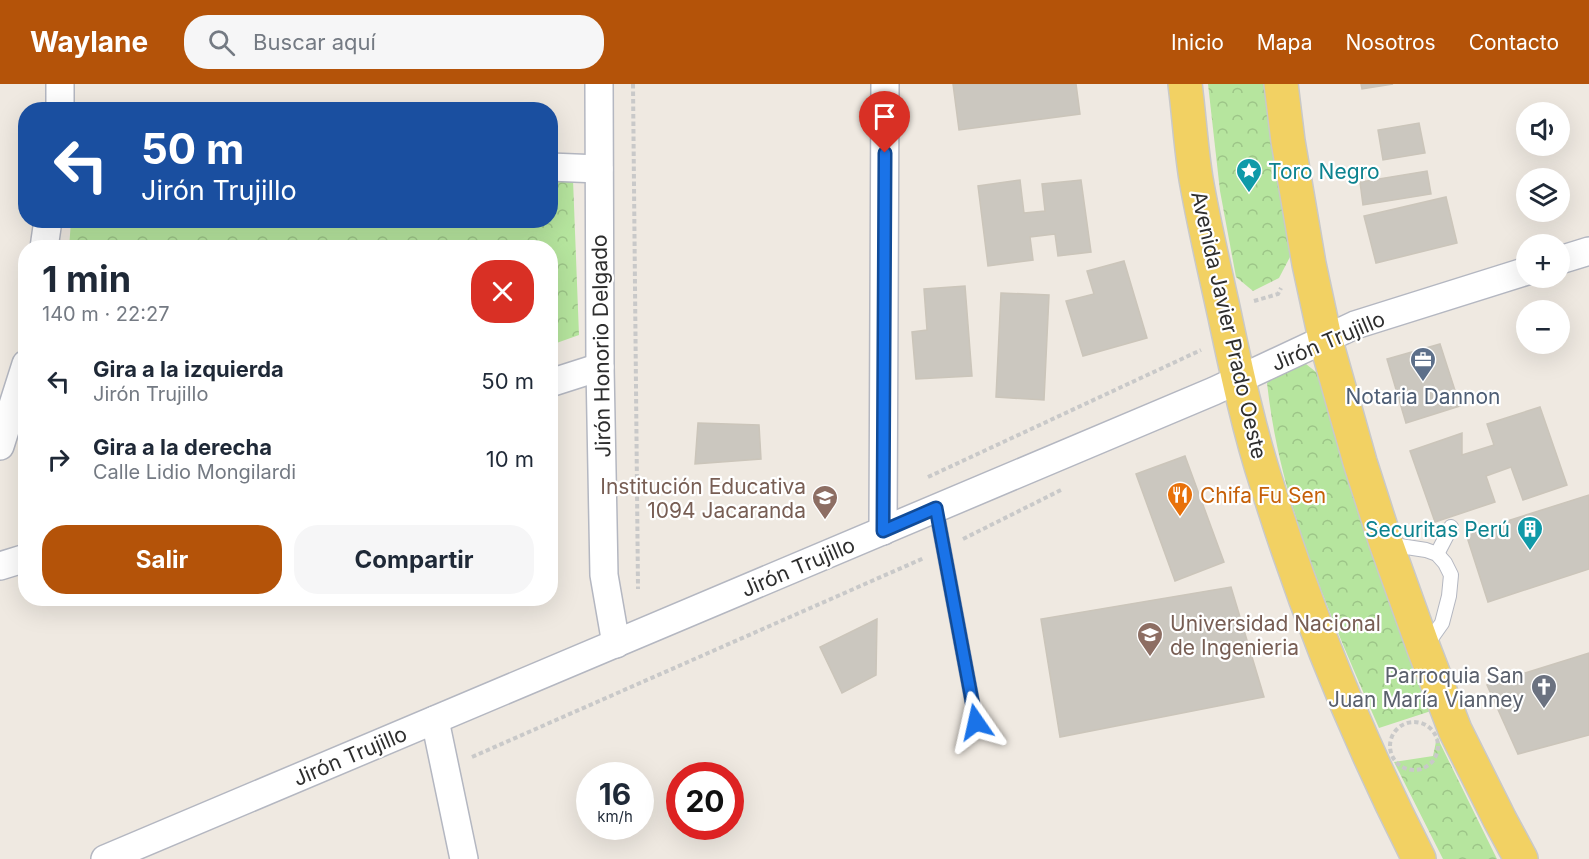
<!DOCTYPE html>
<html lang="es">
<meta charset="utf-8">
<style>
:root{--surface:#fff;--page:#f6f6f7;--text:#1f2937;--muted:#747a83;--accent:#b45309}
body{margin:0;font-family:Inter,sans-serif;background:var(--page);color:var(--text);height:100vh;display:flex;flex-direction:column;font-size:22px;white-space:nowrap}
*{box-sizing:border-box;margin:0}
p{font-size:20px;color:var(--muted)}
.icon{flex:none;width:33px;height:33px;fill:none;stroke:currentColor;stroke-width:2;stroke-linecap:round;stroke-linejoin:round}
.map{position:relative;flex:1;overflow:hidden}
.sheet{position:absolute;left:18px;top:156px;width:540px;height:366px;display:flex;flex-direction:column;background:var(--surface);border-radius:24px;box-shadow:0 6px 24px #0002}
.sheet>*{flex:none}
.banner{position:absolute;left:18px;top:18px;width:540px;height:126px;border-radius:24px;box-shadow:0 6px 24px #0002;background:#1a4fa0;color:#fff;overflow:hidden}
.controls{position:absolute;left:1516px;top:18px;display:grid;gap:12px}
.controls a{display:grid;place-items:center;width:54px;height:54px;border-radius:50%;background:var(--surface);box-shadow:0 6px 24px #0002;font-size:30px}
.speed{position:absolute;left:576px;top:678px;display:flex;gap:12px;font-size:30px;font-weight:700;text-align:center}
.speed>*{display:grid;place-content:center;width:78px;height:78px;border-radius:50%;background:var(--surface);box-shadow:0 6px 24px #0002;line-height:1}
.speed small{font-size:15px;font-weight:400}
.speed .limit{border:9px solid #d22;background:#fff;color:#111}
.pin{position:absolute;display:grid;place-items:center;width:51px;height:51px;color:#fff;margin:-62px -26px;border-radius:50% 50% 50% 0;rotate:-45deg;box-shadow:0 0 6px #0007}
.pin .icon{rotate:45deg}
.me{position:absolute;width:66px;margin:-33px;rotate:349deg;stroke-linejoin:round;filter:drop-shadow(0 0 4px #0008)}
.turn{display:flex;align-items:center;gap:21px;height:126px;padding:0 24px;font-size:27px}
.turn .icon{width:78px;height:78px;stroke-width:2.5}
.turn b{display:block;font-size:42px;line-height:51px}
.round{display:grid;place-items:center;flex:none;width:63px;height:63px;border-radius:24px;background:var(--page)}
.summary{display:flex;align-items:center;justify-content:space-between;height:102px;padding:0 24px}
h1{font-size:36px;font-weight:700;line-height:45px}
.action{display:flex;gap:12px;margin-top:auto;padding:12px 24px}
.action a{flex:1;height:69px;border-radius:24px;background:var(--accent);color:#fff;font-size:24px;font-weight:700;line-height:69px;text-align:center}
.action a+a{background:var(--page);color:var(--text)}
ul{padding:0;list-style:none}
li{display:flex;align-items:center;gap:18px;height:78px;padding:0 24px}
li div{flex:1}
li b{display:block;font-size:22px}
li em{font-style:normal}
header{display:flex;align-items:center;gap:36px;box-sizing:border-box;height:84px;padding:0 30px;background:var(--accent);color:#fff}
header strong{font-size:28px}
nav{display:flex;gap:33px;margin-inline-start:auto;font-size:21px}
.search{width:420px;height:54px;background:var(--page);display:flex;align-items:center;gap:15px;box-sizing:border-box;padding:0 21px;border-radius:24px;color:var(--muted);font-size:22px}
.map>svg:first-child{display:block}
.park{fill:url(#park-crowns)}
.building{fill:#cbc7bf;stroke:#cbc5ba;stroke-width:1.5}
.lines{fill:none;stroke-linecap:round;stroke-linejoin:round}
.service-casing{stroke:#b4b7c1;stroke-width:16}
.minor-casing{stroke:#b4b7c1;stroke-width:30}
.primary-casing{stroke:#c9c9c9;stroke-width:36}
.path{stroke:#c9c9c9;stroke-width:4;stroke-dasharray:4.5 3;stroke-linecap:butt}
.service{stroke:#fff;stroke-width:14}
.minor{stroke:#fff;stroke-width:27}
.primary{stroke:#f2d163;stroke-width:33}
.route-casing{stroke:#114b97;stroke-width:15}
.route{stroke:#1a73e8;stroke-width:10}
.labels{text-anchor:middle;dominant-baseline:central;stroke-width:4.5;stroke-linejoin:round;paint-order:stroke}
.culture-label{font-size:21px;fill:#0d838f;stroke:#fff;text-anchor:start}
.street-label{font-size:21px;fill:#2e2e2e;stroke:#fff}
.service-label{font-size:21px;fill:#4e5e75;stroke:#fff}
.education-label{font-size:21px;fill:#785e54;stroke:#fff;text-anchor:end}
.food-label{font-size:21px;fill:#c56008;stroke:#fff;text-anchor:start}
.worship-label{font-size:21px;fill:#5b616d;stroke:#fff;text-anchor:end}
</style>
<header>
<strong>Waylane</strong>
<div class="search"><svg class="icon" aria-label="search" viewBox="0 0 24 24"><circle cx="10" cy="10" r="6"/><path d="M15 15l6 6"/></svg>Buscar aquí</div>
<nav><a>Inicio</a><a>Mapa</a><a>Nosotros</a><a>Contacto</a></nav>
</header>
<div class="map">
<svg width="1589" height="775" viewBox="0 0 1589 775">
<defs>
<pattern id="park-crowns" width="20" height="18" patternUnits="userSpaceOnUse" patternTransform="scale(1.5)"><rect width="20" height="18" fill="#b6e59e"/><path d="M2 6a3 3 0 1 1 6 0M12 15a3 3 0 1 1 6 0" fill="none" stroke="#9dc588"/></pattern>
</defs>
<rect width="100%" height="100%" fill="#efe9e1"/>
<g class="park">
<path d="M1208,0h57l26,171 -12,23 -26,13 -17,-14 -16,-86z"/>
<path d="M551,96h22l6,155 -28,10 -1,-97h-481l2,-27 479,-1z"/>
<path d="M1306,280l15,12 110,335 -52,17c-48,-110 -99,-224 -112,-345l8,-8z"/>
<path d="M1437,653l60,122h-54l-49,-97 39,-6z"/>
</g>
<g class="building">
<path d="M953,0h123l4,30 -121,16z"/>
<path d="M1361,0h32l-31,5z"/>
<path d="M1419,39l6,30 -42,7 -5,-30z"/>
<path d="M1427,87l4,23 -68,11 -3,-23z"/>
<path d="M1020,96l4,33 21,-2 -3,-27 39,-4 10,72 -33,4 -3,-22 -25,3 3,23 -45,6 -10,-80z"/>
<path d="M1446,113l11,46 -81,20 -12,-47z"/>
<path d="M1124,177l23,77 -64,18 -17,-55 28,-7 -7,-23z"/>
<path d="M965,202l7,90 -56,3 -4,-47 15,-2 -3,-41z"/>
<path d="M1001,209l48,2 -5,105 -48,-3z"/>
<path d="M1440,260l20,62 -54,17 -19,-64z"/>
<path d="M1540,323l27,78 -44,15 -12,-33 -25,9 9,26 -60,20 -25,-71 52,-18v22l32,-10 -7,-21z"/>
<path d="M698,339l61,2 2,34 -66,5z"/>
<path d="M1185,372l39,106 -49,19 -39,-107z"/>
<path d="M1589,411v74l-101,33 -22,-68z"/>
<path d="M1231,503l33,110 -204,40 -19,-118z"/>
<path d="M877,535l-1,56 -34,18 -22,-46z"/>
<path d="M1589,569v82l-71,19 -31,-69z"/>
</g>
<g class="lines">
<defs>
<g id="service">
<path d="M936,424l40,214"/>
<path d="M1387,460l39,6 11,4 8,9 6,12 -2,21 -7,27 -17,24"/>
<path d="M1437,470l14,-27"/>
</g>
<g id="minor">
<path d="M599,0l1,283 4,208 12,69"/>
<path d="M60,26v-26"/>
<path d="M550,83l49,2"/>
<path d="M44,164l4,-28"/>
<path d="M1560,176l29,-9"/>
<path d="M550,299l50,-16"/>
<path d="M0,362l26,-82"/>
<path d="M883,447l2,-447"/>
<path d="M0,482l26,-8"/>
<path d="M435,636l29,139"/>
<path d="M105,775l1109,-468 141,-66 172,-54"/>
</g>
<g id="primary">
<path d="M1185,0c4,31 6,64 11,95 8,46 19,92 29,138 12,56 24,113 42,168 40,129 91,254 152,374"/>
<path d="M1281,0l7,57 21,123 16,74 35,124 26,81 38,106 31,81 45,90 21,39"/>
</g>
</defs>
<use href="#service" class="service-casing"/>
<use href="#minor" class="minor-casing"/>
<use href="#primary" class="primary-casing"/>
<g class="path">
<path d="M633,0l5,505"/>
<path d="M1254,217l24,-7 3,-6"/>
<path d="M928,393l273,-127"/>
<path d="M963,455l98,-49"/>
<circle cx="1414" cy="662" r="24"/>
<path d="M472,673l452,-199"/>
</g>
<use href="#service" class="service"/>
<use href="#minor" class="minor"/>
<use href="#primary" class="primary"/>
</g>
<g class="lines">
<defs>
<path id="route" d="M885,69l-2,378 53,-23 40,214"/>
</defs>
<use href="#route" class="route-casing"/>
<use href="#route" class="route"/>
</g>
<defs>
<symbol id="sight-pin" viewBox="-11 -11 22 30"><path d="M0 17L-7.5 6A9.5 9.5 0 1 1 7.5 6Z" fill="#0f9aa8" stroke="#fff"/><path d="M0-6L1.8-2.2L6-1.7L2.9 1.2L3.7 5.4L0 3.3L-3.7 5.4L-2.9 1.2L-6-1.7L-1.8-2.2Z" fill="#fff"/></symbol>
<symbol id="office-pin" viewBox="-11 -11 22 30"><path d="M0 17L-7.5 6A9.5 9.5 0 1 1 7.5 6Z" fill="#5c6f8a" stroke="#fff"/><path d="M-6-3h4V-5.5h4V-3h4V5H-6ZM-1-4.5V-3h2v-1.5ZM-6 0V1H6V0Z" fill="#fff"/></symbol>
<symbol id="restaurant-pin" viewBox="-11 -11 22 30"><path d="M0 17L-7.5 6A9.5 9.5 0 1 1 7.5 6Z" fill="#e8710a" stroke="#fff"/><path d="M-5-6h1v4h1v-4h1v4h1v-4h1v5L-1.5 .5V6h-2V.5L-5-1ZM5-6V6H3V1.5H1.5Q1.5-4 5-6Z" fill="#fff"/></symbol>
<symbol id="school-pin" viewBox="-11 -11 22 30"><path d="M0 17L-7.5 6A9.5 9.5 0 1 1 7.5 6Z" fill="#8d6e63" stroke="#fff"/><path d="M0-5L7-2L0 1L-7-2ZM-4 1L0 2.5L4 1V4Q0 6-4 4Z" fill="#fff"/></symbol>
<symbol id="building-pin" viewBox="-11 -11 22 30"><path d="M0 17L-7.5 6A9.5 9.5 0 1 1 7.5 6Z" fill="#0f9aa8" stroke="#fff"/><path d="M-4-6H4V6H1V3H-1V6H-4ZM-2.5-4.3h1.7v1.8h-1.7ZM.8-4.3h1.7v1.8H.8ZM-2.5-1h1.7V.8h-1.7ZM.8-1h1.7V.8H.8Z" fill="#fff"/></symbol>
<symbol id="university-pin" viewBox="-11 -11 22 30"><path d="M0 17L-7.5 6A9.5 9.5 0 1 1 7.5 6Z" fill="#8d6e63" stroke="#fff"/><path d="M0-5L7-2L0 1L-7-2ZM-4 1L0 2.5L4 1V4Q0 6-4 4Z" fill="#fff"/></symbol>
<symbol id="church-pin" viewBox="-11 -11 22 30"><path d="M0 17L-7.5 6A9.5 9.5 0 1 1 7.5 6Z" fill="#6b7280" stroke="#fff"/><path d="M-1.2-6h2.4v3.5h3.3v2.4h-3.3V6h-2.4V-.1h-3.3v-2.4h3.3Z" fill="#fff"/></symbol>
</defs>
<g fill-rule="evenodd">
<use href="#sight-pin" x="1234" y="72" width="30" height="40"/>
<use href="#office-pin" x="1408" y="261" width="30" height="40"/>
<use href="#restaurant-pin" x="1165" y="396" width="30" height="40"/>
<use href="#school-pin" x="810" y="399" width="30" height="40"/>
<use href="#building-pin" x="1515" y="430" width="30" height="40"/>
<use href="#university-pin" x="1135" y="536" width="30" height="40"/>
<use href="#church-pin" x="1529" y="588" width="30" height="40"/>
</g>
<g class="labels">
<g class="culture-label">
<text x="1268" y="87">Toro Negro</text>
<text x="1510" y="445" text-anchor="end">Securitas Perú</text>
</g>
<g class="street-label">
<text transform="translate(1229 241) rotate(77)">Avenida Javier Prado Oeste</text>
<text transform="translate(1328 257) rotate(-23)">Jirón Trujillo</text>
<text transform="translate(601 262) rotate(-91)">Jirón Honorio Delgado</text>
<text transform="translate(798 483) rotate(-23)">Jirón Trujillo</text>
<text transform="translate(350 672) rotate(-23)">Jirón Trujillo</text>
</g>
<g class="service-label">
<text x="1423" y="312">Notaria Dannon</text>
</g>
<g class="education-label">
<text x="806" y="402">Institución Educativa<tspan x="806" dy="24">1094 Jacaranda</tspan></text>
<text x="1170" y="539" text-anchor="start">Universidad Nacional<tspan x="1170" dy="24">de Ingenieria</tspan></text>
</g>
<g class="food-label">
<text x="1200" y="411">Chifa Fu Sen</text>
</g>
<g class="worship-label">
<text x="1524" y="591">Parroquia San<tspan x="1524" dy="24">Juan María Vianney</tspan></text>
</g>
</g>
</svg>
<div class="controls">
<a><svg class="icon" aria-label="sound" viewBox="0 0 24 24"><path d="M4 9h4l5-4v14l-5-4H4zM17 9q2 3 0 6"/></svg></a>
<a><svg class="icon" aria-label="layers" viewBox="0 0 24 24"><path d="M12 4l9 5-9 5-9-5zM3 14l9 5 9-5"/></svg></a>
<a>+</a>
<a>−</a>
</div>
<div class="speed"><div>16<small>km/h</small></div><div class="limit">20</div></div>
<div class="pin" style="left:885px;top:69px;background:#d93025"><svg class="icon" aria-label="arrive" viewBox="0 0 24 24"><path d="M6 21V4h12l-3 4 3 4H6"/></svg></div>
<svg class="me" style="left:976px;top:638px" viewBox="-20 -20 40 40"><path d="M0-17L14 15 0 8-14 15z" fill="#1a73e8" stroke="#fff" stroke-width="4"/></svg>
<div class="banner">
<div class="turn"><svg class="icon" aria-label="left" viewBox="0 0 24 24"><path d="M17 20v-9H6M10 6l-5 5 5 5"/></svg><div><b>50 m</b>Jirón Trujillo</div></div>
</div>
<section class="sheet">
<div class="summary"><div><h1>1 min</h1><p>140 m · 22:27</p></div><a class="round" style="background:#d93025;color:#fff"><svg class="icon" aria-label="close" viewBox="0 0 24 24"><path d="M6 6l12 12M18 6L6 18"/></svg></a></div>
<ul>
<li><svg class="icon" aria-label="left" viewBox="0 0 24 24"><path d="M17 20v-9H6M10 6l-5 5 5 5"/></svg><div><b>Gira a la izquierda</b><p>Jirón Trujillo</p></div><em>50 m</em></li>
<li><svg class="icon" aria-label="right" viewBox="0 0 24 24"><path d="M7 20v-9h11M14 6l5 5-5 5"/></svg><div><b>Gira a la derecha</b><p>Calle Lidio Mongilardi</p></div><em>10 m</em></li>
</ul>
<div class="action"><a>Salir</a><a>Compartir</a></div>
</section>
</div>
